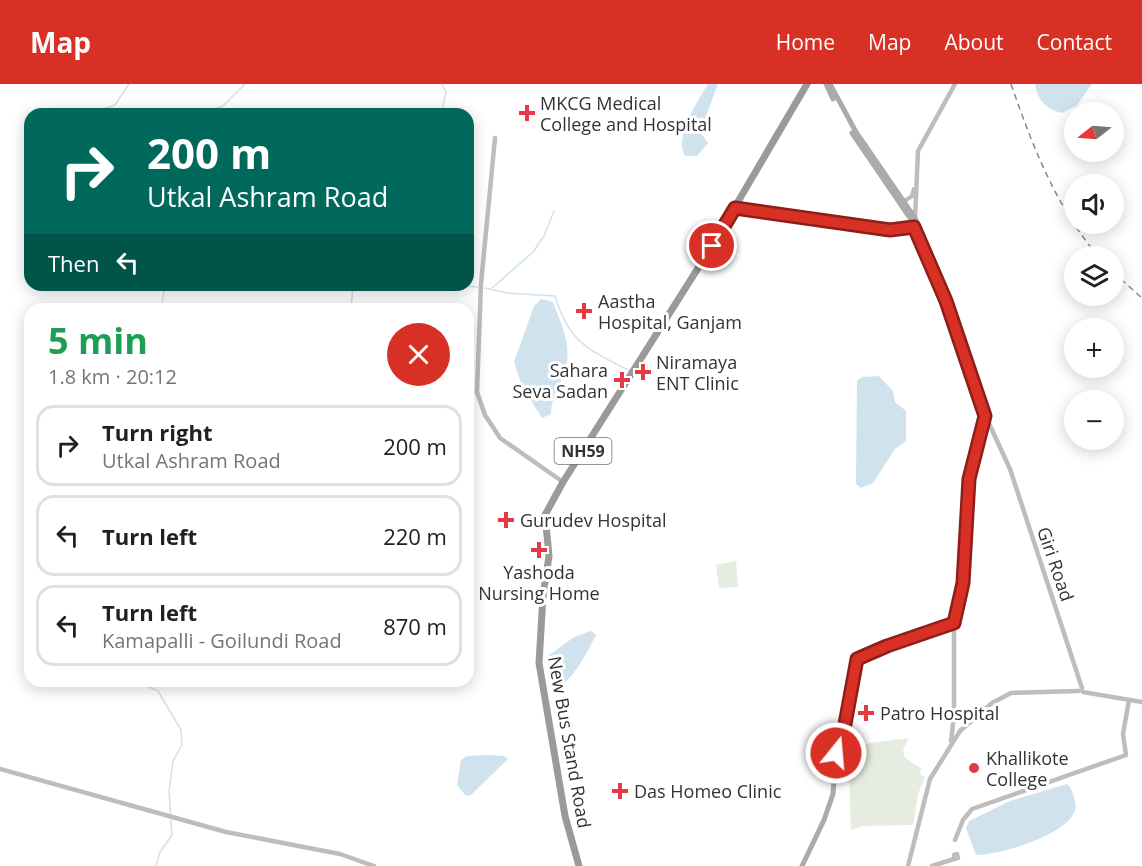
<!DOCTYPE html>
<meta charset="utf-8">
<style>
:root{--surface:#fff;--page:#f6f6f6;--text:#202124;--muted:#757577;--line:#e0e0e0;--accent:#d93025}
body{margin:0;font-family:"Open Sans",sans-serif;background:var(--page);color:var(--text);height:100vh;display:flex;flex-direction:column;font-size:22px;white-space:nowrap}
*{box-sizing:border-box;margin:0}
p{font-size:20px;color:var(--muted)}
.icon{flex:none;width:33px;height:33px;fill:none;stroke:currentColor;stroke-width:2;stroke-linecap:round;stroke-linejoin:round}
.map{position:relative;flex:1;overflow:hidden}
.sheet{position:absolute;left:24px;top:219px;width:450px;height:384px;display:flex;flex-direction:column;background:var(--surface);border-radius:18px;box-shadow:0 3px 15px #0003}
.sheet>*{flex:none}
.hud{position:absolute;left:24px;top:24px;width:450px;height:183px;border-radius:18px;box-shadow:0 3px 15px #0003;background:#00695c;color:#fff;overflow:hidden}
.needle{width:39px;rotate:253deg}
.tools{position:absolute;left:1064px;top:18px;display:grid;gap:12px}
.tools a{display:grid;place-items:center;width:60px;height:60px;border-radius:50%;background:var(--surface);box-shadow:0 3px 15px #0003;font-size:30px}
.pin{position:absolute;display:grid;place-items:center;width:51px;height:51px;color:#fff;margin:-26px;border:3px solid #fff;border-radius:50%;box-shadow:0 2px 6px #0007}
.me{position:absolute;width:66px;margin:-33px;rotate:17deg;stroke-linejoin:round;filter:drop-shadow(0 0 4px #0008)}
.turn{display:flex;align-items:center;gap:21px;height:126px;padding:0 24px;font-size:27px}
.turn .icon{width:78px;height:78px;stroke-width:2.5}
.turn b{display:block;font-size:42px;line-height:51px}
.then{display:flex;align-items:center;height:57px;padding:0 24px;background:#0003;gap:12px;font-size:22px}
.round{display:grid;place-items:center;flex:none;width:63px;height:63px;border-radius:32px;background:var(--page)}
.head{display:flex;align-items:center;justify-content:space-between;height:102px;padding:0 24px}
h1{font-size:36px;font-weight:700;line-height:45px;color:#1e9e55}
ul{padding:0;list-style:none}
li{display:flex;align-items:center;gap:18px;height:81px;margin:0 12px 9px;padding:0 12px;border:3px solid var(--line);border-radius:18px}
li div{flex:1}
li b{display:block;font-size:22px}
li em{font-style:normal}
header{display:flex;align-items:center;gap:36px;box-sizing:border-box;height:84px;padding:0 30px;background:var(--accent);color:#fff}
header strong{font-size:28px}
nav{display:flex;gap:33px;margin-inline-start:auto;font-size:21px}
.map>svg:first-child{display:block}
.green{fill:#e6ecdf}
.water{fill:#cfe2ee}
.lines{fill:none;stroke-linecap:round;stroke-linejoin:round}
.stream{stroke:#cfe2ee;stroke-width:1.5}
.secondary{stroke:#bdbdbd;stroke-width:4.5}
.primary{stroke:#ababab;stroke-width:5}
.highway{stroke:#9a9a9a;stroke-width:7}
.rail{stroke:#888;stroke-width:1.5;stroke-dasharray:6 4.5;stroke-linecap:butt}
.route-casing{stroke:#8d1f18;stroke-width:15}
.route{stroke:#d93025;stroke-width:10}
.poi-dot{fill:#e63946;stroke:#fff;stroke-width:2}
.labels{text-anchor:middle;dominant-baseline:central;stroke-width:6;stroke-linejoin:round;paint-order:stroke}
.shield{fill:#fff;stroke:#707070;stroke-width:1.5}
.shield-label{font-size:16px;font-weight:bold;fill:#333}
.poi-label{font-size:18px;fill:#333;stroke:#fff;text-anchor:start}
.street-label{font-size:18px;fill:#333;stroke:#fff}
</style>
<header>
<strong>Map</strong>
<nav><a>Home</a><a>Map</a><a>About</a><a>Contact</a></nav>
</header>
<div class="map">
<svg width="1142" height="782" viewBox="0 0 1142 782">
<rect width="100%" height="100%" fill="#fff"/>
<g class="green">
<path d="M736,477l2,26 -19,1 -3,-23z"/>
<path d="M909,654l-6,11 2,9 16,10 -1,6 5,3 -7,17 -5,31 -50,1 -12,4 -2,-55h-9v-28z"/>
</g>
<g class="water">
<path d="M708,0h10l-18,48 8,11 -11,13h-12c-11,-19 13,-56 23,-72z"/>
<path d="M1035,0h57l-15,21 -15,8c-15,-3 -25,-13 -27,-29z"/>
<path d="M541,215l12,3c8,22 20,44 12,68 -5,17 -14,26 -14,44l-9,4 -20,-32 -8,-24 20,-56z"/>
<path d="M879,292l14,15 2,11 11,9v30l-11,8 -22,34 -12,5 -5,-4 1,-103 5,-4z"/>
<path d="M591,547l5,4c-8,16 -25,50 -43,54l-5,-13v-20l26,-19z"/>
<path d="M486,671l18,1 4,3 -37,36 -5,1 -9,-11 4,-25 6,-4z"/>
<path d="M1067,700c5,4 6,10 8,17 10,30 -77,55 -99,54l-10,-27 3,-7 41,-20z"/>
</g>
<g class="lines">
<g class="stream">
<path d="M86,30l29,-9 14,-21"/>
<path d="M202,30l21,-8 22,-22"/>
<path d="M441,30l5,-22 -4,-8"/>
<path d="M446,201l31,2"/>
<path d="M485,204l22,5 48,3c14,47 34,54 75,75"/>
<path d="M492,204l41,-36 11,-16 10,-25"/>
<path d="M161,225l4,-24"/>
<path d="M351,225l2,-24"/>
<path d="M136,597l22,10 23,39 1,15 -9,16 -4,30 3,44 -12,17 -4,14"/>
</g>
<g class="secondary">
<path d="M495,54l-14,146 -4,108 8,23 15,23 63,44"/>
<path d="M903,118l9,-6 2,-7"/>
<path d="M735,124l155,22 24,-3"/>
<path d="M915,134l3,-67 37,-67"/>
<path d="M986,333l24,52 72,219"/>
<path d="M1083,608l59,10"/>
<path d="M951,657l3,-25v-93"/>
<path d="M0,685l226,63 114,22 34,12"/>
<path d="M955,756l8,-20 9,-11 154,-54 -3,-21 6,-34"/>
<path d="M908,782l22,-87 30,-48 32,-28 19,-10 68,-2"/>
<path d="M932,782l22,-7v-4l3,-1 1,4 -4,1"/>
</g>
<g class="primary">
<path d="M826,0l7,15"/>
<path d="M830,0l26,48 59,86 36,85 35,102c5,25 -12,50 -16,76 -7,46 6,99 -16,142"/>
<path d="M852,49l58,85 14,29"/>
<path d="M935,188l37,99 13,45 -4,15"/>
<path d="M964,464l3,-45"/>
<path d="M802,782l22,-46 9,-26 3,-41 11,-40 10,-54 30,-13 67,-23"/>
</g>
<path class="highway" d="M579,782l-14,-50 -26,-153 4,-67 6,-40 -4,-41 18,-33 149,-236 95,-162"/>
<g class="rail">
<path d="M1011,0c22,63 44,121 87,172"/>
<path d="M1113,188l29,26"/>
</g>
</g>
<g class="lines">
<defs>
<path id="route" d="M712,162l23,-38 155,22 24,-3 32,74 39,115 -16,63 -6,104 -9,40 -67,23 -30,13 -12,65 -9,29"/>
</defs>
<use href="#route" class="route-casing"/>
<use href="#route" class="route"/>
</g>
<g class="poi-dot">
<path d="M524 20h6v6h6v6h-6v6h-6v-6h-6v-6h6z"/>
<path d="M581 218h6v6h6v6h-6v6h-6v-6h-6v-6h6z"/>
<path d="M640 279h6v6h6v6h-6v6h-6v-6h-6v-6h6z"/>
<path d="M619 287h6v6h6v6h-6v6h-6v-6h-6v-6h6z"/>
<path d="M503 427h6v6h6v6h-6v6h-6v-6h-6v-6h6z"/>
<path d="M536 457h6v6h6v6h-6v6h-6v-6h-6v-6h6z"/>
<path d="M863 620h6v6h6v6h-6v6h-6v-6h-6v-6h6z"/>
<circle cx="974" cy="684" r="6"/>
<path d="M617 698h6v6h6v6h-6v6h-6v-6h-6v-6h6z"/>
</g>
<g class="labels">
<rect class="shield" x="554.5" y="354" width="57" height="26" rx="4.5"/>
<g class="shield-label">
<text x="583" y="367">NH59</text>
</g>
<g class="poi-label">
<text x="540" y="19">MKCG Medical<tspan x="540" dy="21">College and Hospital</tspan></text>
<text x="598" y="217">Aastha<tspan x="598" dy="21">Hospital, Ganjam</tspan></text>
<text x="656" y="278">Niramaya<tspan x="656" dy="21">ENT Clinic</tspan></text>
<text x="608" y="286" text-anchor="end">Sahara<tspan x="608" dy="21">Seva Sadan</tspan></text>
<text x="520" y="436">Gurudev Hospital</text>
<text x="539" y="488" text-anchor="middle">Yashoda<tspan x="539" dy="21">Nursing Home</tspan></text>
<text x="880" y="629">Patro Hospital</text>
<text x="986" y="674">Khallikote<tspan x="986" dy="21">College</tspan></text>
<text x="634" y="707">Das Homeo Clinic</text>
</g>
<g class="street-label">
<text transform="translate(1056 480) rotate(71)">Giri Road</text>
<text transform="translate(570 658) rotate(80)">New Bus Stand Road</text>
</g>
</g>
</svg>
<div class="tools">
<a><svg class="needle" viewBox="-14 -14 28 28"><path d="M0-13l5 13h-10z" fill="#e53935"/><path d="M0 13l5-13h-10z" fill="#757577"/></svg></a>
<a><svg class="icon" aria-label="sound" viewBox="0 0 24 24"><path d="M4 9h4l5-4v14l-5-4H4zM17 9q2 3 0 6"/></svg></a>
<a><svg class="icon" aria-label="layers" viewBox="0 0 24 24"><path d="M12 4l9 5-9 5-9-5zM3 14l9 5 9-5"/></svg></a>
<a>+</a>
<a>−</a>
</div>
<div class="pin" style="left:712px;top:162px;background:#d93025"><svg class="icon" aria-label="arrive" viewBox="0 0 24 24"><path d="M6 21V4h12l-3 4 3 4H6"/></svg></div>
<svg class="me" style="left:836px;top:669px" viewBox="-20 -20 40 40"><circle r="17" fill="#d93025" stroke="#fff" stroke-width="3"/><path d="M0-11L8 9 0 5-8 9z" fill="#fff"/></svg>
<div class="hud">
<div class="turn"><svg class="icon" aria-label="right" viewBox="0 0 24 24"><path d="M7 20v-9h11M14 6l5 5-5 5"/></svg><div><b>200 m</b>Utkal Ashram Road</div></div>
<div class="then">Then<svg class="icon" aria-label="left" viewBox="0 0 24 24"><path d="M17 20v-9H6M10 6l-5 5 5 5"/></svg></div>
</div>
<section class="sheet">
<div class="head"><div><h1>5 min</h1><p>1.8 km · 20:12</p></div><a class="round" style="background:#d93025;color:#fff"><svg class="icon" aria-label="close" viewBox="0 0 24 24"><path d="M6 6l12 12M18 6L6 18"/></svg></a></div>
<ul>
<li><svg class="icon" aria-label="right" viewBox="0 0 24 24"><path d="M7 20v-9h11M14 6l5 5-5 5"/></svg><div><b>Turn right</b><p>Utkal Ashram Road</p></div><em>200 m</em></li>
<li><svg class="icon" aria-label="left" viewBox="0 0 24 24"><path d="M17 20v-9H6M10 6l-5 5 5 5"/></svg><div><b>Turn left</b></div><em>220 m</em></li>
<li><svg class="icon" aria-label="left" viewBox="0 0 24 24"><path d="M17 20v-9H6M10 6l-5 5 5 5"/></svg><div><b>Turn left</b><p>Kamapalli - Goilundi Road</p></div><em>870 m</em></li>
</ul>
</section>
</div>
